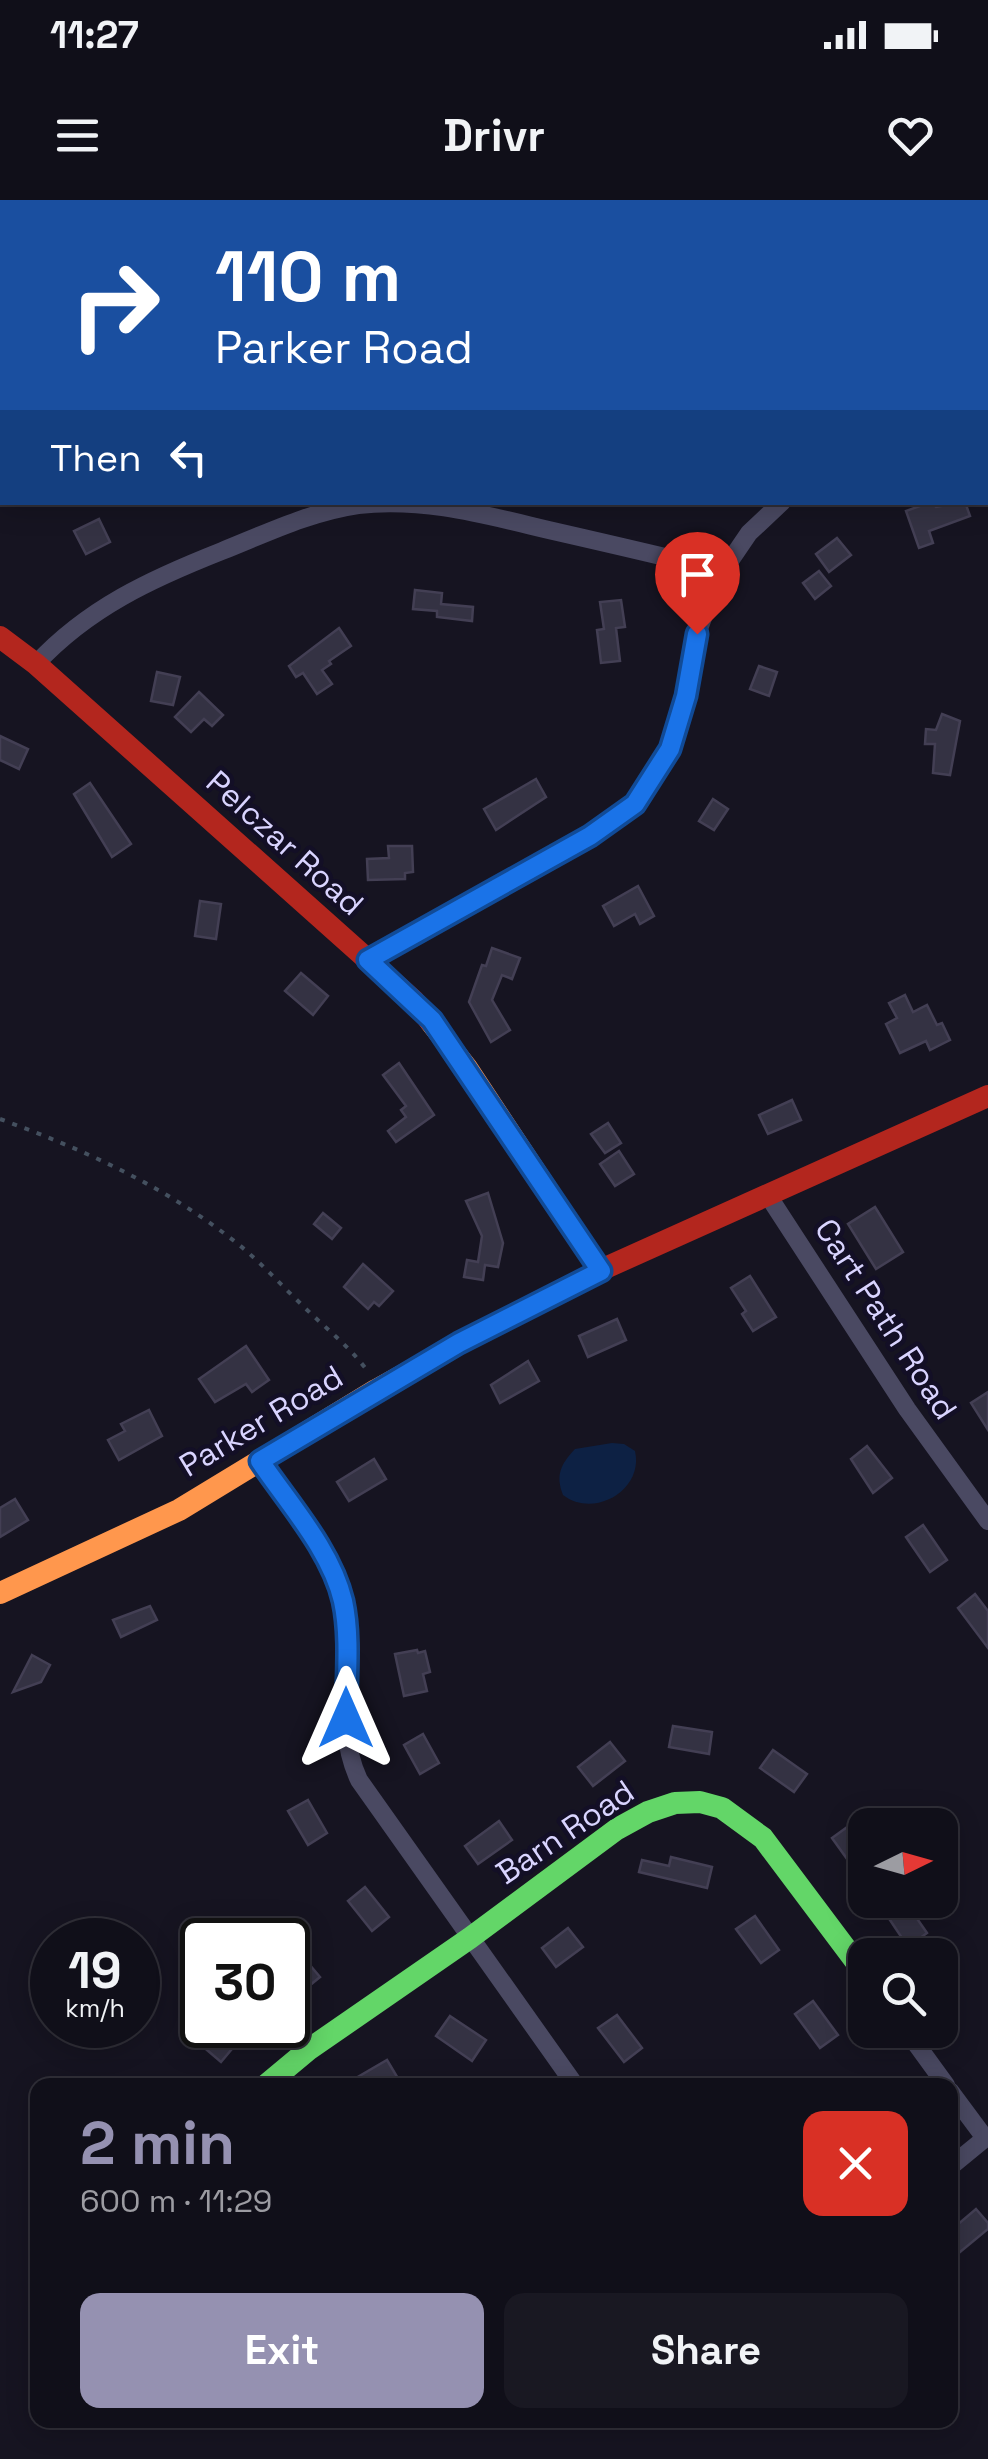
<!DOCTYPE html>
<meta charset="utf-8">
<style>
:root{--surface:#100f19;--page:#191822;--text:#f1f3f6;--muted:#9c9ca2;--line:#302f38;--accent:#9591b1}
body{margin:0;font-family:"Space Grotesk",sans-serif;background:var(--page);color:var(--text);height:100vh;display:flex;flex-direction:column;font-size:38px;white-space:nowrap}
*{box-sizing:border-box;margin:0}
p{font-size:32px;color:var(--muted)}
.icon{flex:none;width:55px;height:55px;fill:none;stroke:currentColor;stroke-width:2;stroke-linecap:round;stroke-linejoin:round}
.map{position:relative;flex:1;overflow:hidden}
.drawer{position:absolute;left:30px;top:1878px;width:928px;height:350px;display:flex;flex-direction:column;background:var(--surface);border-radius:20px;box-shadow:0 5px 25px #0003,0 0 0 2px var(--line)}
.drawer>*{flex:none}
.top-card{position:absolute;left:0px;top:0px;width:990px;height:305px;box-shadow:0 5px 25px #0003,0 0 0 2px var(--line);background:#1a4fa0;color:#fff;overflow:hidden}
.needle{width:65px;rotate:85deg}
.tools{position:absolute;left:848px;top:1608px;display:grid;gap:20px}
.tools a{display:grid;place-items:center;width:110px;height:110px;border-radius:20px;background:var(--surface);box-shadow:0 5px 25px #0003,0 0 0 2px var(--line);font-size:50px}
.speed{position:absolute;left:30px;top:1718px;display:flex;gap:20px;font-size:50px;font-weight:700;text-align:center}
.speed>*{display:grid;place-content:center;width:130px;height:130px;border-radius:50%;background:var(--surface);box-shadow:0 5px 25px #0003,0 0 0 2px var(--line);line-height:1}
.speed small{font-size:25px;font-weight:400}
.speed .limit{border:5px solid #111;border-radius:15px;background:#fff;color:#111}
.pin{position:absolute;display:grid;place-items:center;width:85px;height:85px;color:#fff;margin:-102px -42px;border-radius:50% 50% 50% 0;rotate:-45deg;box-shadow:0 0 10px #0007}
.pin .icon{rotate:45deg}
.me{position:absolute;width:110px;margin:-55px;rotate:0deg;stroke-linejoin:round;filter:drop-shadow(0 0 8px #0008)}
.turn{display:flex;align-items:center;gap:35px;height:210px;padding:0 50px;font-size:45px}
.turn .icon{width:130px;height:130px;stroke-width:2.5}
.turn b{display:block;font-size:70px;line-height:85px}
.then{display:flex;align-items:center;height:95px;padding:0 50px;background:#0003;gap:20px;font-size:38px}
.round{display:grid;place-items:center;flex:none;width:105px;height:105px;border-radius:20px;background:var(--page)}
.summary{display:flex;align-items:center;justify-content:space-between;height:170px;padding:0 50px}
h1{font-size:60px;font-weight:600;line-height:75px;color:var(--accent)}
.button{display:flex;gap:20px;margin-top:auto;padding:20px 50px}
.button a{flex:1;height:115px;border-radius:20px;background:var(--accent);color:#fff;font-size:40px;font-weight:600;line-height:115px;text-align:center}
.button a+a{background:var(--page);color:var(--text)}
.status{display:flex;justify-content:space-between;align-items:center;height:70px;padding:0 50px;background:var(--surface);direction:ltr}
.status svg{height:28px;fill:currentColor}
header{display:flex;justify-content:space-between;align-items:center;height:130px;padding:0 50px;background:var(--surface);font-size:45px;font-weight:600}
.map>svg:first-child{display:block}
.water{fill:#0d2144}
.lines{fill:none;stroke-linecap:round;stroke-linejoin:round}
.stream{stroke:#0d2144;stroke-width:5}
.building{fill:#343243;stroke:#433f54;stroke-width:2.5}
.path{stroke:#44505f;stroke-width:4;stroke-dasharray:5 8;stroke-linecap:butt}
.street{stroke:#4a4962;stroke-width:18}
.fast{stroke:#63d668;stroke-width:22}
.slow{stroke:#ff974d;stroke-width:22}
.jam{stroke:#b3261e;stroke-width:22}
.route-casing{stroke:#114b97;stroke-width:25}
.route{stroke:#1a73e8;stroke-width:18}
.labels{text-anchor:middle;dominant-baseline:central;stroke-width:9;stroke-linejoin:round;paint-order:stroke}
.street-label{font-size:32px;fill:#d9d4ff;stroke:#130f26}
</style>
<div class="status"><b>11:27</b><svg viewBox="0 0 49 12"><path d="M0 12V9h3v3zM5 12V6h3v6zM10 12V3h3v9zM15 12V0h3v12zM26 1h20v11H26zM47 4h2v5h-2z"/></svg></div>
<header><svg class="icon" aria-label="menu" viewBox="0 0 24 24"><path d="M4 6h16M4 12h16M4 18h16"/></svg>Drivr<svg class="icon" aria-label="heart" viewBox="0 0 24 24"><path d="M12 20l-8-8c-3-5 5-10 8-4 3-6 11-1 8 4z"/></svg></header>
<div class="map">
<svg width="988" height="2259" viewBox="0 0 988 2259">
<rect width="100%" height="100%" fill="#161421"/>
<path class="water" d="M612,1243l12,1 11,7c9,39 -41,68 -72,44 -8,-20 -2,-31 12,-46z"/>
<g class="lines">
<g class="stream">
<path d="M806,2l5,-2"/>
<path d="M0,171l2,-1"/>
</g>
</g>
<g class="building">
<path d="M931,302l5,5 29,-5 5,14 -41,15 4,12 -14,5 -13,-37z"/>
<path d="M99,319l11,23 -24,12 -12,-23z"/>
<path d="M837,338l14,17 -22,17 -13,-18z"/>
<path d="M819,371l12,15 -16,13 -12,-16z"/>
<path d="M415,390l27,3 -1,11 32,3 -1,14 -35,-4v-6l-24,-2z"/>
<path d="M621,400l4,27 -9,1 4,33 -19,2 -4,-33 7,-1 -4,-27z"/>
<path d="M339,428l12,18 -22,15 2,3 -9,6 10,14 -15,10 -14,-21 -7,4 -7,-11z"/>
<path d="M759,466l18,6 -8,24 -19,-7z"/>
<path d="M157,472l23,5 -7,28 -22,-4z"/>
<path d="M199,492l24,23 -11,11 -8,-7 -13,13 -16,-15z"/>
<path d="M942,514l18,7 -10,54 -17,-2 2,-29h-10l1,-15 10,1z"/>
<path d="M0,536l28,13 -9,20 -19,-9z"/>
<path d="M536,579l10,18 -50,33 -12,-21z"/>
<path d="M90,583l41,61 -19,13 -38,-63z"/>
<path d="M713,599l15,10 -14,21 -15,-9z"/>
<path d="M388,646h24l1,26 -8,1v6l-37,1 -1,-21 22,-1z"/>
<path d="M638,686l16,30 -14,8 -5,-10 -21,12 -11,-20z"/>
<path d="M200,701l21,3 -5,35 -21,-3z"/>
<path d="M492,748l28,10 -8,21 -10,-4 -10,25 18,30 -19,12 -22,-40 13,-37 4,1z"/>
<path d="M301,773l27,23 -15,19 -28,-24z"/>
<path d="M905,795l8,17 14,-7 10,20 5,-2 8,17 -20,10 -4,-9 -26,12 -14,-29 11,-6 -8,-15z"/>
<path d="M399,863l35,52 -38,27 -8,-11 18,-14 -5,-7 5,-4 -23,-31z"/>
<path d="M792,900l9,20 -33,14 -9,-19z"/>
<path d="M608,923l13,20 -16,10 -14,-19z"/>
<path d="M619,951l15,23 -19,12 -15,-22z"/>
<path d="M488,993l15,50 -5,24 -13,-2 -2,15 -19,-3 3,-17 11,2 4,-26 -16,-35z"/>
<path d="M875,1007l28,45 -27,17 -28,-45z"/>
<path d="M323,1013l18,15 -9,11 -18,-15z"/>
<path d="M363,1064l30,27 -14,15 -5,-4 -6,7 -24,-22z"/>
<path d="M750,1076l26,41 -23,14 -11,-17 4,-3 -15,-23z"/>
<path d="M617,1119l9,21 -38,17 -9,-21z"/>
<path d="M246,1146l23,34 -17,12 -6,-8 -31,18 -16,-23z"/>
<path d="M528,1161l11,20 -39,22 -9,-18z"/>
<path d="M988,1192v38l-17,-27z"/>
<path d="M149,1210l13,26 -43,24 -11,-20 17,-9 -4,-7z"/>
<path d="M867,1246l25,32 -19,15 -22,-34z"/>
<path d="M374,1259l12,20 -37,22 -12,-19z"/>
<path d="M15,1299l13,21 -28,17v-29z"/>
<path d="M923,1325l24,35 -17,12 -24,-35z"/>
<path d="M975,1394l13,17v37l-30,-40z"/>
<path d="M150,1406l7,14 -36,17 -8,-17z"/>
<path d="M417,1450l1,3 7,-2 5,21 -7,2 4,17 -23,5 -9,-42z"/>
<path d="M32,1455l18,10 -9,17 -28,10z"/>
<path d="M673,1526l39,6 -3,22 -40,-7z"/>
<path d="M423,1534l16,29 -19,11 -16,-29z"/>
<path d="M610,1542l15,19 -32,25 -15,-19z"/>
<path d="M773,1550l34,24 -13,18 -34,-24z"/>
<path d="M308,1600l19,33 -19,12 -20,-34z"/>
<path d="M499,1621l13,19 -34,24 -13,-18z"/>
<path d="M850,1625l15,20v39l-33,-46z"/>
<path d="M671,1657l41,10 -5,21 -68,-16 3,-12 27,6z"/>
<path d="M365,1687l24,30 -17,14 -24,-30z"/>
<path d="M909,1707l18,26 -19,14 -18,-27z"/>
<path d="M755,1716l24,34 -18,13 -25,-34z"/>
<path d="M568,1728l15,19 -27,20 -14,-19z"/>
<path d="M304,1758l16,19 -32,26v-32z"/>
<path d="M813,1801l25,34 -18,13 -25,-34z"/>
<path d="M617,1815l25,33 -18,14 -26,-34z"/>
<path d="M450,1816l36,24 -14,21 -36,-25z"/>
<path d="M215,1825h37l-31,37 -21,-18z"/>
<path d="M387,1860l12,20 -8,5h-47z"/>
<path d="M976,2009l12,14v6l-28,23 -10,-11v-10z"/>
</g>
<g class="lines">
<path class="path" d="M0,919c82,30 160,65 229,118 27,20 49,45 73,68 22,22 45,39 64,64"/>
<g class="street">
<path d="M36,464c52,-56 115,-85 186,-113 45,-18 88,-39 136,-46 66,-8 131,11 195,26 57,13 113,26 170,40"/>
<path d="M368,760l222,-124 45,-32 35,-55 16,-53 11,-62 20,-54 32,-47 33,-31"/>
<path d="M769,997l138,212 81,112"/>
<path d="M261,1261c27,41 75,96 83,145 9,58 -11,119 15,174l216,305"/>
<path d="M906,1830l40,55"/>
<path d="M950,1891l35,47"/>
<path d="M950,1967l38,-31"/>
</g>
<path class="fast" d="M266,1885l42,-35 162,-112 147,-109 31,-17 27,-9 25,-1 22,6 41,30 102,136"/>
<g class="slow">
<path d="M430,821l37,47 134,203"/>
<path d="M0,1393l179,-83 197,-120 115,-64"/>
</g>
<g class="jam">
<path d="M0,437l36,27 378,337 16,20"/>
<path d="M491,1126l112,-57 385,-173"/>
</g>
</g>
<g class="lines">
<defs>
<path id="route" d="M346,1518c0,-37 5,-80 -3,-117 -12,-51 -54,-97 -83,-140l199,-118 142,-72 -169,-251 -64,-60 222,-124 45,-32 35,-55 16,-53 11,-62"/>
</defs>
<use href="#route" class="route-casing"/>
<use href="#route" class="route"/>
</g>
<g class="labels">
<g class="street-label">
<text transform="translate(285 643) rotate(42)">Pelczar Road</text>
<text transform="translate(886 1119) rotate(57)">Cart Path Road</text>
<text transform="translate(261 1221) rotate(-31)">Parker Road</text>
<text transform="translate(565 1632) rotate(-34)">Barn Road</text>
</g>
</g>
</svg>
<div class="tools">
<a><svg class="needle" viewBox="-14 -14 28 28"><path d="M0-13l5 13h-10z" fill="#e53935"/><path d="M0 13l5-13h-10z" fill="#9c9ca2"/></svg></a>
<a><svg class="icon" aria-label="search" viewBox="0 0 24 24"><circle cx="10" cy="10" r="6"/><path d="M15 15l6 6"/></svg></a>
</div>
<div class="speed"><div>19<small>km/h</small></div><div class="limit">30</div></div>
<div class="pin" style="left:697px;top:434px;background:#d93025"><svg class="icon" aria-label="arrive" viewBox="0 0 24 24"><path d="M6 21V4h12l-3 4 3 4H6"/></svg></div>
<svg class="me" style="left:346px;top:1518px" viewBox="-20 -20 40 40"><path d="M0-17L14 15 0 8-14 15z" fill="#1a73e8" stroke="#fff" stroke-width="4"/></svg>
<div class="top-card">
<div class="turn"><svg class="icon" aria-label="right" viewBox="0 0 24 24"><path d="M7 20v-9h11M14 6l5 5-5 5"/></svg><div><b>110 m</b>Parker Road</div></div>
<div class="then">Then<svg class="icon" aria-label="left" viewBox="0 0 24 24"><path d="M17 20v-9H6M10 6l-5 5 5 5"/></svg></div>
</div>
<section class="drawer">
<div class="summary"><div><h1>2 min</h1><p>600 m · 11:29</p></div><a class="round" style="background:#d93025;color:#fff"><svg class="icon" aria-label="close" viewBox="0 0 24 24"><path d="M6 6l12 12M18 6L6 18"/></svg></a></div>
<div class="button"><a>Exit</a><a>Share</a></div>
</section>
</div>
